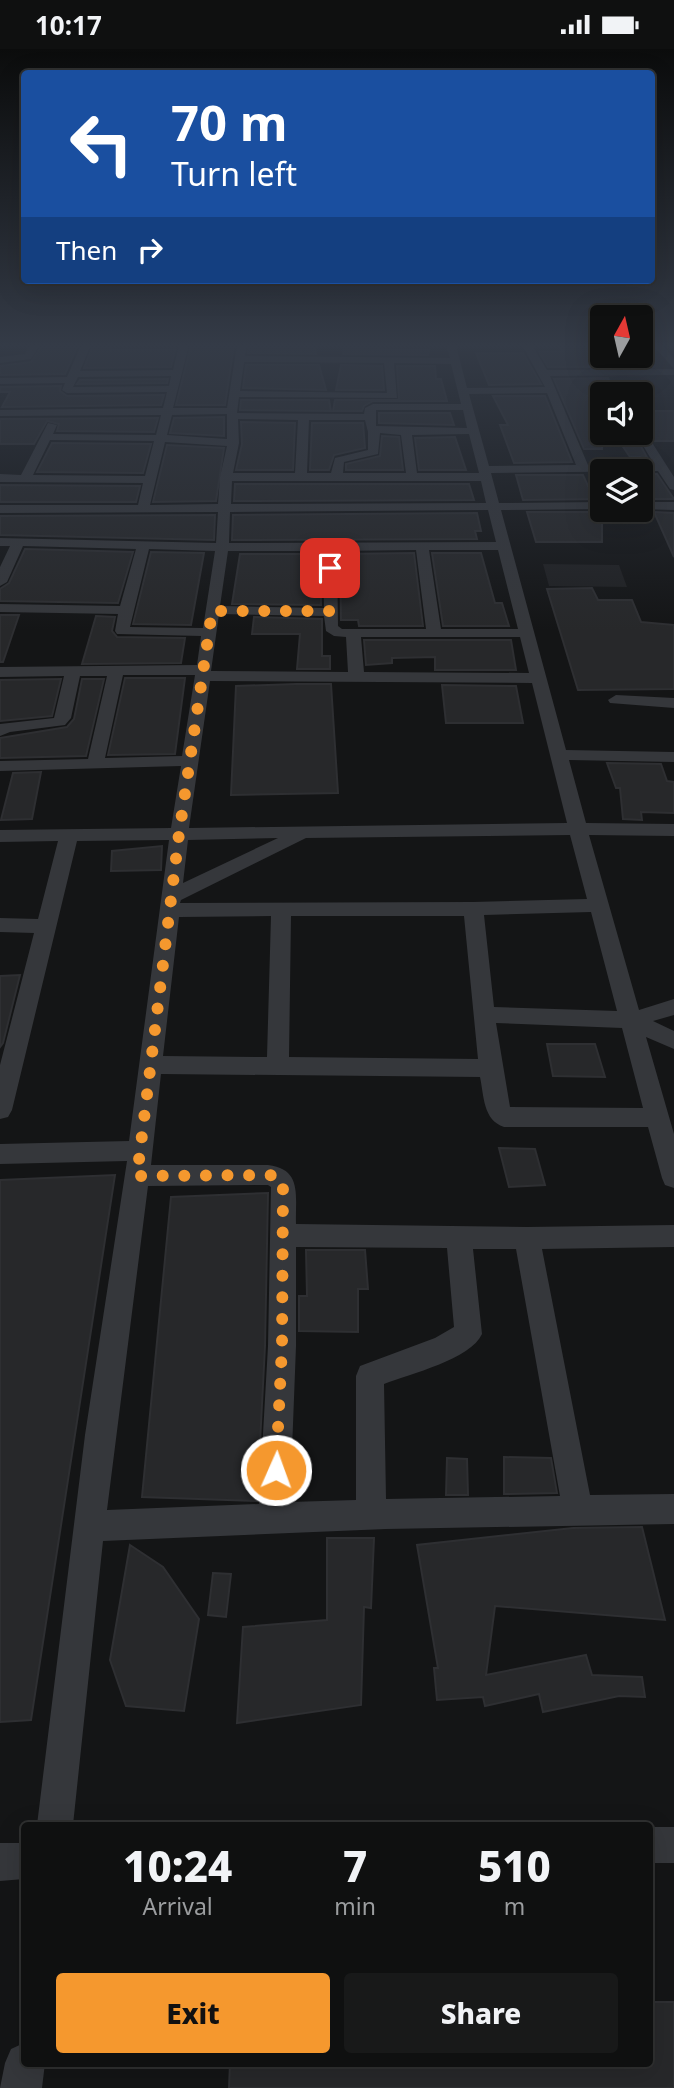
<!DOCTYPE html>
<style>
:root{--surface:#0f1010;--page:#181919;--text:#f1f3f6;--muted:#9b9d9f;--line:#2f3030;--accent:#f5982e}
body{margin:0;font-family:"Noto Sans",sans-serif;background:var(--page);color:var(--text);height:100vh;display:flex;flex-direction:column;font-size:26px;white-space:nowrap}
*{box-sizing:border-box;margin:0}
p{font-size:23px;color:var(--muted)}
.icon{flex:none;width:38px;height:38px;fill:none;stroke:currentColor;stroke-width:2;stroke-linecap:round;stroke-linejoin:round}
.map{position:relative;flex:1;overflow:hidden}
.sheet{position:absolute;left:21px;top:1773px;width:632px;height:245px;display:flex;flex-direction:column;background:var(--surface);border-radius:7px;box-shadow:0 7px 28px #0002,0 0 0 2px var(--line)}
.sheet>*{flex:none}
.hud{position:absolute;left:21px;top:21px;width:634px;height:214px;border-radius:7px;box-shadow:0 7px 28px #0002,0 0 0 2px var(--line);background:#1a4fa0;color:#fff;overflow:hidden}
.needle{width:46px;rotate:8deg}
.fabs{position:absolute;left:590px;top:256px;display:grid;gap:14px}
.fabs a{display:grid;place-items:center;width:63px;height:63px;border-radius:7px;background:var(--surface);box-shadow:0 7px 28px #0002,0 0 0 2px var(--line);font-size:35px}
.pin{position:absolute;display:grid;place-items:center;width:60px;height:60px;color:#fff;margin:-30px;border-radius:14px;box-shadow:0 4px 10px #0006}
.me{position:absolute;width:77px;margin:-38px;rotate:2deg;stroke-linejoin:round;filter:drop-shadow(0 0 5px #0008)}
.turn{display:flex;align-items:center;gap:24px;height:147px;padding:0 35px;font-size:32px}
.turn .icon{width:91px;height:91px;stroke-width:2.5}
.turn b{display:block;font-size:49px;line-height:60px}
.then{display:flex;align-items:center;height:66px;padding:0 35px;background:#0003;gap:14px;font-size:26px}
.eta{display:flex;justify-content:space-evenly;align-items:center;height:119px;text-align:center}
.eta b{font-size:42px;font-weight:800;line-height:49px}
.primary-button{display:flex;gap:14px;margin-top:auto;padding:14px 35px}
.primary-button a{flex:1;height:80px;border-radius:7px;background:var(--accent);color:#111;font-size:28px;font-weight:800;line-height:80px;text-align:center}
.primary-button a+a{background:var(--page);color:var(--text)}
.status{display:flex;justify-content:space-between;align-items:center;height:49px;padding:0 35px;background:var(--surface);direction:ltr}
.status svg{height:19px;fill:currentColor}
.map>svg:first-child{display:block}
.built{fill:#202123}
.building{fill:#27282a;stroke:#2e2f32;stroke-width:2}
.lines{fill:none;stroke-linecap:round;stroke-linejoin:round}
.minor{fill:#35373b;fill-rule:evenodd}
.route{stroke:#f5982e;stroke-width:12;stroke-dasharray:0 21.6}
</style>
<div class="status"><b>10:17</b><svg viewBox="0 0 49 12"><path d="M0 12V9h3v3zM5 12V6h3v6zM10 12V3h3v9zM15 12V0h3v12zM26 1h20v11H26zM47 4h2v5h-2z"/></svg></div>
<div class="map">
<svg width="674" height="2039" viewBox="0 0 674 2039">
<rect width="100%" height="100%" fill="#141516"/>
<path class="built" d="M543,515l76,1 8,22 -78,-1z"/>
<g class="building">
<path d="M78,296l-13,29 -65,1v-9l31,-4 11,-16z"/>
<path d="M93,296h19l-2,5h63l3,-4 -5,21 -87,1z"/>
<path d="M191,296h43l-9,60h-49z"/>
<path d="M249,296l65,1 2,8 -68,-1z"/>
<path d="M344,296h35l-1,4 51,1 -1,5 -85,-1z"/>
<path d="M558,296h35l10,22h-55l-9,-15h23z"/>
<path d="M476,304h47l18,31 -52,1z"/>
<path d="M246,316h73l7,25 -83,-2z"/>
<path d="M341,316l41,1 2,24h-48z"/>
<path d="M397,317h38l1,13h5l6,22h-74l-9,5 -2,5h-29l2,-11h64z"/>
<path d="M608,329l7,16h-13v55h-18l-30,-70z"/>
<path d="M168,330l-1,4 -90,1 3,-4z"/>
<path d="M61,337l-1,5 7,5 97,-1 -3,10 -159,2 8,-15h-10v-5z"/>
<path d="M493,347h52l27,66 -58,1 -14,-38h8z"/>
<path d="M241,351h88l2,11 -91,-1z"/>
<path d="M640,362h34v30h-20l-8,-12 -6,-1z"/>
<path d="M379,364h71l4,12 -75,-2z"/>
<path d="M224,368v19l-54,-3 4,-15z"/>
<path d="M158,369l-4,14 -97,-1 2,-7 -12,-3 -13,23h-34v-25z"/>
<path d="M241,373l54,1 -2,47h-57l6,-26z"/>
<path d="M312,374h51l2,25 -31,7 -5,15h-19z"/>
<path d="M613,383h20l16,29 -9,1v-5h-10z"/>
<path d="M382,387l17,1 4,33h-57v-6l34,-8z"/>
<path d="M455,388l11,33h-47l-4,-32z"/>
<path d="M52,394l99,1 -8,29 -106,-1z"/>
<path d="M167,396l57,3 -8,53 -63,1z"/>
<path d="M640,425h17l17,25h-26l-8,-16z"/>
<path d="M516,426h67l5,11h14v13l-79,1z"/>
<path d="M235,435h234l5,16 -240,1z"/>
<path d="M0,436l140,1 -4,16h-136z"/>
<path d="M527,463h75v30h-66z"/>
<path d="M654,463l20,1v44z"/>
<path d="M477,464l4,18h-6l2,8 -245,1 1,-25z"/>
<path d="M215,466l-1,25 -214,-5v-19z"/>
<path d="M25,500l108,3 -15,51 -118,-2v-12l9,-6z"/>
<path d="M151,503l53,1 -13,72 -58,-1z"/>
<path d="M414,504l9,73h-64l-1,-6h-17l-1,-66z"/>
<path d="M432,504h49l14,50h7l7,23h-66z"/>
<path d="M240,505h80l1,51 -89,-1z"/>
<path d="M592,539l6,12h34l9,22 33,3v64l-96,1 -31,-101z"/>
<path d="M0,566h19l-16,47h-3z"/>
<path d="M96,567l19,1 -3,14 5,6 68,1 -4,25 -99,1z"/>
<path d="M254,568l68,2v37h8v13h-33l3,-35h-48z"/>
<path d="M364,591h147l5,30h-81v-13l-43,1v5l-26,2z"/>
<path d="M125,629h60l-10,76 -67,1z"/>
<path d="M61,630l-9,37 -52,5v-41z"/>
<path d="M82,630h22l-18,77 -86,2v-20l67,-11 7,-8z"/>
<path d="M296,635h35l7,109 -107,2 5,-109z"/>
<path d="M442,636l74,1 7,37h-77z"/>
<path d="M607,714l54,1 6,17 7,1v31l-33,-1 1,8 -19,-1 -3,-31h-4z"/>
<path d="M41,723l-9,47 -31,1 12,-47z"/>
<path d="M162,797l-1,24 -50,1 1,-20z"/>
<path d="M20,926l-17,68 -3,4v-71z"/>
<path d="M547,995h48l10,33 -52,-1z"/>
<path d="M499,1099l36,1 10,36 -36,2z"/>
<path d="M115,1126l-84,545 -31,2v-542z"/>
<path d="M268,1144l-3,153 -8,155 -115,-4 29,-300z"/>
<path d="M306,1201h59l3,39h-10v43l-59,-1v-35h8z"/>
<path d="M504,1408l47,1 6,35 -53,1z"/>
<path d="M447,1409l20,1 1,36h-22z"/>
<path d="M642,1478l23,93 -170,-14 -9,69 100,-20 6,20 50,2 3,20 -26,-1 -76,16 -4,-18 -54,12 -2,-9 -46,3 -3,-32h4l-21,-123 156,-17z"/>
<path d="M327,1489h47l-3,70 -7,-1 -3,98 -124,18 6,-96 84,-7z"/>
<path d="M130,1496l33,22 36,52 -15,92 -58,-5 -16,-46z"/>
<path d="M213,1524l18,1 -5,43 -18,-2z"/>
<path d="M649,1953h25v86h-445l1,-25h419z"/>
</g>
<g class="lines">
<g class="minor">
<path d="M30,296h10l-9,14 -31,4v-6l25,-3z"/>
<path d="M81,296h10l-11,26 93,-1 6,-25h10l-16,63h54l10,-63h10l-2,11 205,2 -4,-13h10l11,43 78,-1 -23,-42h10l15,25 127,-1v6l-124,1 38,89 66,-1 -19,-32 9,-2 30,47v13l-4,-1 -12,-18 -167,2 8,30 103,-1 2,7 -103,1 65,240 108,2v10l-105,-2 17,63 88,1v12l-85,-1 50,175 35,-11v16l-21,6 21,10v18l-28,-12 28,97v54l-9,-3 -3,-7 -14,-51h-144c-21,-7 -20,-31 -24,-50l-319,-3 -10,91h117c35,4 27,32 28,59l231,3 147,-2v22l-132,2 48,246 84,-1v30l-288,5 -283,12 -30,284h-36l48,-390 42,-274 -127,3v-20l129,-3 40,-301 -92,1 -65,269 -4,7 -8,2v-54l34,-132 -34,-1v-14l38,1 20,-78 -58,1v-12l171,-2 10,-62 -181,5v-10l88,-2 19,-83h-27l-9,42 -6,7 -55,7 -10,4v-12l54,-6 10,-42 -64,1v-10l197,-2 4,-29 -84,-2 -2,-3 3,-17 -118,-2v-8l120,2 16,-57 -113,-3 -16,36 -7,4v-19l10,-21h-10v-8l216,5 2,-31 -218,1v-8h138l5,-22 -143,-1v-8l21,1 27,-52 9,2 -4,9 103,1 5,-20 -161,1v-6l163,-2 4,-16 -100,1 -5,-3 3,-7 -65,1v-6l67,-1zM244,313l140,1 3,30 -147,-2zM394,314l57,1 10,40h-88l-8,4 -1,6 -127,-1 2,-16 158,1zM171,327l-2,10 -96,1 5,-10zM547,344l29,72 -87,1 -20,-72zM376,361h87l4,18 -91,-2zM227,365v25l-60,-4 5,-20zM238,370l60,1 -3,53h-62l6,-30zM309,371h56l3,12v18l-33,8 -4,15h-24zM380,384l21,2 5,38h-63l1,-11 34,-8zM469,385l10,39h-62l-5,-38zM50,391l104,1 -9,35 -112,-1zM165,393l62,4 -7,31 -2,27 -68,1zM232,432h249l5,22 -255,1zM488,461l8,32 -267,1 1,-31zM149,500l66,2 -12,77 -73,-1zM416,501l10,79h-84l-4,-3 -1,-75zM429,501h69l20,79h-77zM228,502h95l1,57 -104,-2zM219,565l105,2 2,15 8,5 12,1 2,35 -137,-1zM361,588h159l9,36 -165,-1zM123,626h72l-13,81 -77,2zM210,632l322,2 35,140 -378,5zM570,786l17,64 -114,3 -293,1 1,-3 125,-62zM278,789l-95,45 5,-43zM591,863l26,99 -123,-4 -10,-92zM271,867l-4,141 -104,-1 16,-139zM291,867h173l14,143 -189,-2zM496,974l126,5 21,80 -133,-1zM268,1136l3,2 -3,159 -9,158 -152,6 41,-324zM296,1198l151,1 7,79 -19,11 -75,28 -4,10v124l-66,2 6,-156zM473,1200h43l44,247 -174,3 -2,-115c26,-10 87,-25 98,-50z"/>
<path d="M653,296h10l11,14v10z"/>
<path d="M640,453h34v8l-36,-1h2z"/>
<path d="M616,646l58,3v10l-64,-5 -2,-3z"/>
<rect x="649" y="1778" width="25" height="36"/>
<path d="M0,1794h24v36l-24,2z"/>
<path d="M24,1994v20h21l-3,25h-42l5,-25 6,-14z"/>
</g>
</g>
<linearGradient id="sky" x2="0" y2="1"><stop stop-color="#0b0c0c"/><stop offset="0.51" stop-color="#343b47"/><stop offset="1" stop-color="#343b47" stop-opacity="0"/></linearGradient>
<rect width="674" height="581" fill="url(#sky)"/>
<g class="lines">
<path class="route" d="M276,1421l6,-124 1,-163 -7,-7 -8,-1 -131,1 42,-342 33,-223h119l-1,-43"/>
</g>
</svg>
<div class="fabs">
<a><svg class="needle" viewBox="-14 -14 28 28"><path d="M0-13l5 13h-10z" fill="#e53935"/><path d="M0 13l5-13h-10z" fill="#9b9d9f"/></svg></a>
<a><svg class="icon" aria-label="sound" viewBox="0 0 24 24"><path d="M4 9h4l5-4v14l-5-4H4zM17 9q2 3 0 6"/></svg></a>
<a><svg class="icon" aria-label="layers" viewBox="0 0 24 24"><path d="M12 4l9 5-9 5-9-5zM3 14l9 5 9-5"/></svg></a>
</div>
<div class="pin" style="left:330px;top:519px;background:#d93025"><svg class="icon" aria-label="arrive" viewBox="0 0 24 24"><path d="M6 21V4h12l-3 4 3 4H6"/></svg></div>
<svg class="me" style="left:276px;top:1421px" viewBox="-20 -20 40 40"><circle r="17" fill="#f5982e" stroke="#fff" stroke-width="3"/><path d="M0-11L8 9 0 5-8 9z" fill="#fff"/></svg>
<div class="hud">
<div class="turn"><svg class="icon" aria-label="left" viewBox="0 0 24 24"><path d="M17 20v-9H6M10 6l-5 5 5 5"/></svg><div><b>70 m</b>Turn left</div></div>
<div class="then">Then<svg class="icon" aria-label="right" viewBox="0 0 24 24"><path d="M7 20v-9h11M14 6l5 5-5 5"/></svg></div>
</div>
<section class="sheet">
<div class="eta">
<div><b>10:24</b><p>Arrival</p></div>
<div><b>7</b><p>min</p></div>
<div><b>510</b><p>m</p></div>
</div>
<div class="primary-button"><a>Exit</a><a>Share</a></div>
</section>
</div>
